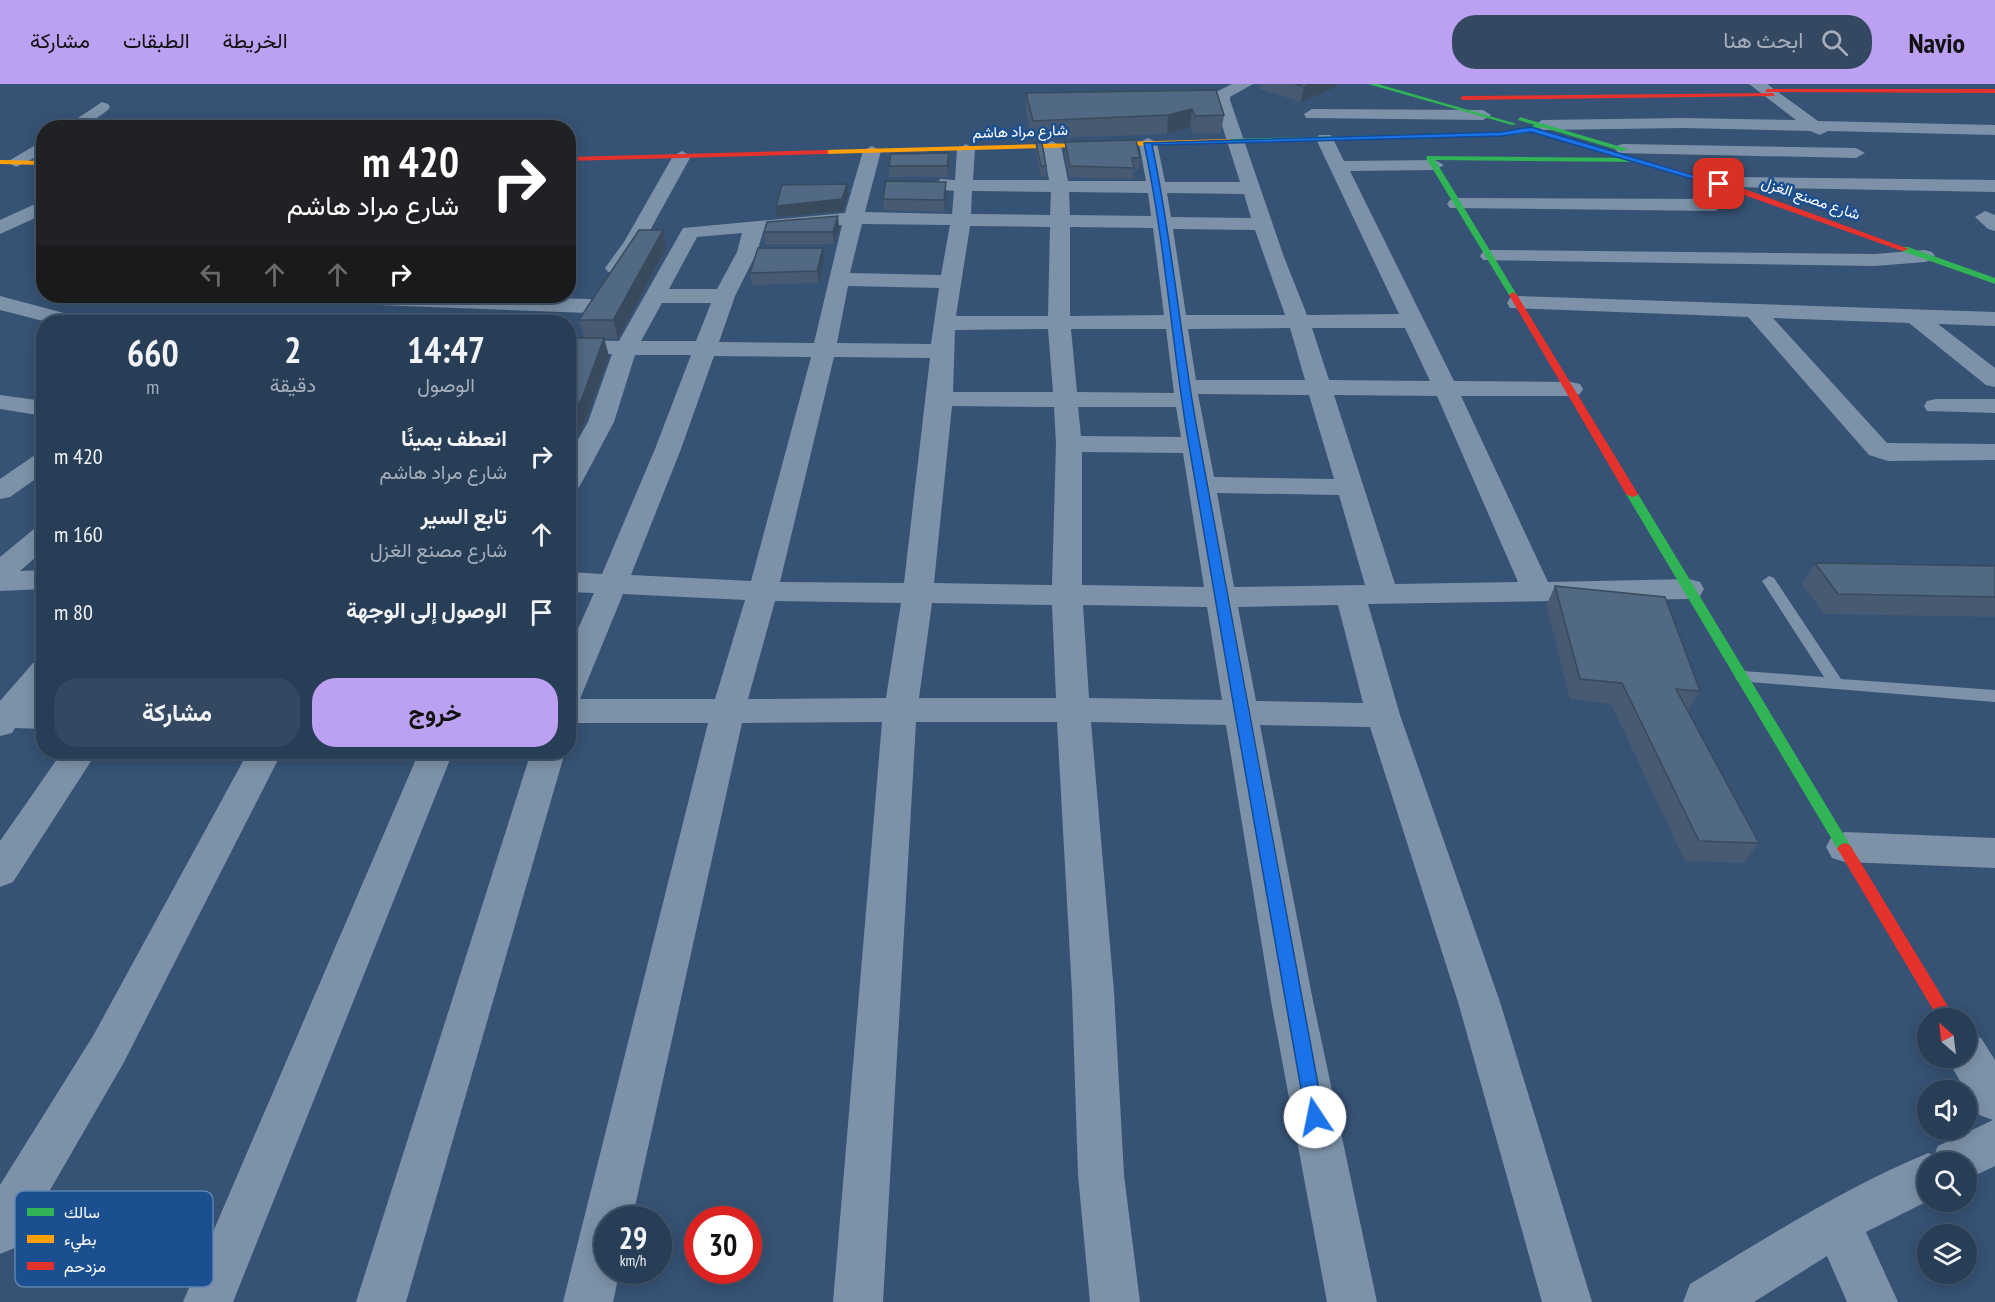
<!DOCTYPE html>
<html lang="ar">
<meta charset="utf-8">
<style>
:root{--surface:#283e57;--page:#344961;--text:#f1f3f6;--muted:#a5aeba;--line:#44576d;--accent:#bca0f2}
body{margin:0;font-family:"PT Sans Narrow",Vazirmatn,sans-serif;background:var(--page);color:var(--text);direction:rtl;height:100vh;display:flex;flex-direction:column;font-size:22px;white-space:nowrap}
*{box-sizing:border-box;margin:0}
p{font-size:20px;color:var(--muted)}
.icon{flex:none;width:33px;height:33px;fill:none;stroke:currentColor;stroke-width:2;stroke-linecap:round;stroke-linejoin:round}
.map{position:relative;flex:1;overflow:hidden;direction:ltr}
.drawer{position:absolute;left:36px;top:231px;width:540px;height:444px;display:flex;flex-direction:column;background:var(--surface);border-radius:24px;box-shadow:0 3px 15px #0003,0 0 0 2px var(--line);direction:rtl}
.drawer>*{flex:none}
.top-card{position:absolute;left:36px;top:36px;width:540px;height:183px;border-radius:24px;box-shadow:0 3px 15px #0003,0 0 0 2px var(--line);direction:rtl;background:#202124;color:#fff;overflow:hidden}
.needle{width:39px;rotate:332deg}
.buttons{position:absolute;left:1917px;top:924px;display:grid;gap:12px}
.buttons a{display:grid;place-items:center;width:60px;height:60px;border-radius:50%;background:var(--surface);box-shadow:0 3px 15px #0003,0 0 0 2px var(--line);font-size:30px}
.speed{position:absolute;left:594px;top:1122px;display:flex;gap:12px;font-size:30px;font-weight:700;text-align:center}
.speed>*{display:grid;place-content:center;width:78px;height:78px;border-radius:50%;background:var(--surface);box-shadow:0 3px 15px #0003,0 0 0 2px var(--line);line-height:1}
.speed small{font-size:15px;font-weight:400}
.speed .limit{border:9px solid #d22;background:#fff;color:#111}
.pin{position:absolute;display:grid;place-items:center;width:51px;height:51px;color:#fff;margin:-26px;border-radius:12px;box-shadow:0 3px 9px #0006}
.me{position:absolute;width:66px;margin:-33px;rotate:349deg;stroke-linejoin:round;filter:drop-shadow(0 0 4px #0008)}
.turn{display:flex;align-items:center;gap:21px;height:126px;padding:0 18px;font-size:27px}
.turn .icon{width:78px;height:78px;stroke-width:2.5}
.turn b{display:block;font-size:42px;line-height:51px}
.lanes{display:flex;align-items:center;height:57px;padding:0 18px;background:#0003;justify-content:center;gap:30px;direction:ltr}
.lanes .off{opacity:.35}
.eta{display:flex;justify-content:space-evenly;align-items:center;height:102px;text-align:center}
.eta b{font-size:36px;font-weight:700;line-height:42px}
.button{display:flex;gap:12px;margin-top:auto;padding:12px 18px}
.button a{flex:1;height:69px;border-radius:24px;background:var(--accent);color:#111;font-size:24px;font-weight:700;line-height:69px;text-align:center}
.button a+a{background:var(--page);color:var(--text)}
ul{padding:0;list-style:none}
li{display:flex;align-items:center;gap:18px;height:78px;padding:0 18px}
li div{flex:1}
li b{display:block;font-size:22px}
li em{font-style:normal}
header{display:flex;align-items:center;gap:36px;box-sizing:border-box;height:84px;padding:0 30px;background:var(--accent);color:#111}
header strong{font-size:28px}
nav{display:flex;gap:33px;margin-inline-start:auto;font-size:21px}
.search{width:420px;height:54px;background:var(--page);display:flex;align-items:center;gap:15px;box-sizing:border-box;padding:0 21px;border-radius:24px;color:var(--muted);font-size:22px}
.map>svg:first-child{display:block}
.lines{fill:none;stroke-linecap:round;stroke-linejoin:round}
.lane{fill:#7d92a8;fill-rule:evenodd}
.street{fill:#7d92a8;fill-rule:evenodd}
.fast{fill:#30b455;fill-rule:evenodd}
.slow{fill:#ff9f0a;fill-rule:evenodd}
.jam{fill:#e5322d;fill-rule:evenodd}
.wall{fill:#475a72}
.shaded-wall{fill:#394a5c}
.building{fill:#526984;stroke:#394a5c;stroke-width:1.5}
.route{fill:#1a73e8;stroke:#114b97;stroke-width:1.5}
.labels{text-anchor:middle;dominant-baseline:central;stroke-width:5;stroke-linejoin:round;paint-order:stroke}
.far-street-label{font-size:15px;fill:#fff;stroke:#1b4f8f}
.key{fill:#1b4f8f;stroke:#5f84b1;stroke-width:1.5}
.key-label{font-size:16px;fill:#fff}
</style>
<header>
<strong>Navio</strong>
<div class="search"><svg class="icon" aria-label="search" viewBox="0 0 24 24"><circle cx="10" cy="10" r="6"/><path d="M15 15l6 6"/></svg>ابحث هنا</div>
<nav><a>الخريطة</a><a>الطبقات</a><a>مشاركة</a></nav>
</header>
<div class="map">
<svg width="1995" height="1218" viewBox="0 0 1995 1218">
<rect width="100%" height="100%" fill="#365274"/>
<g class="lines">
<path class="lane" d="M1769,492l5,2 67,101 154,11v12l-258,-21 -2,-4 8,-6 81,6 -62,-96z"/>
<g class="street">
<path d="M1232,0h21l-23,13v3l54,157 23,58 92,-1 -83,-175 3,-4h12l13,26 91,-1 9,5 -9,5 -85,1 104,210 117,1 9,2 3,5 -3,5 -9,2h-110l87,186 141,-3 11,3 4,7 -4,7 -11,3 -321,5 32,111 100,287 92,300h-50l-84,-300 -88,-275 -110,-2 53,276 64,301h-50l-56,-301 -45,-276 -135,-3 23,270 10,183 16,127h-50l-12,-127 -6,-183 -15,-270h-141l-33,580h-50l49,-580 -140,1 -110,497h-24v50h12l-7,32h-50l145,-579h-140v-72l26,-58 -26,-1v-20l34,2 53,-125 36,-94h-56l-21,67 -32,60 -4,6 -10,2v-33l20,-35 24,-68h-44v-14l51,1 64,-113 162,-15 18,-62 9,-5 9,5 -16,61 87,2 2,-23 -20,-2 -2,-4 9,-6 14,1 2,-31 9,-5 9,5 -2,31h76l-6,-34 9,-5 9,5 7,35h78l-7,-38 9,-5 9,5 8,39h75l-26,-82 2,-8zM972,107l79,1 -1,23 -79,-1zM1069,108l79,1 3,23 -81,-1zM1167,109l77,1 7,24 -80,-1zM862,140l88,1 -9,50 -91,-2zM842,141l-28,118 -95,-1 16,-46 22,-44 6,-20zM970,142l80,1 -2,89h-92zM1070,143l83,1 11,87 -94,1zM1173,145l82,1 30,85h-99zM742,149l-5,19 -20,37h-48l28,-52zM848,202l91,2 -8,56 -94,-1zM662,219h49l-15,38h-55zM1290,244l15,52h-109l-8,-51zM1312,244h93l25,53 -101,-1zM1048,245l5,63h-100l2,-62zM1071,245h95l8,64 -97,-1zM714,272l97,1 -60,224 -120,-6 50,-126zM834,273l96,1 -26,225 -124,-1zM1198,310l111,1 25,84 -120,-2zM1334,311l103,1 81,186 -123,2zM952,322l102,1 2,37 -4,141 -118,-2zM1078,323h98l5,30 -100,-1zM1082,368l101,1 21,134 -122,-2zM1217,409l122,2 26,90 -131,2zM623,510l122,6 -30,99h-135zM775,517l126,2 -15,95 -138,1zM932,519l120,2 4,93h-137zM1083,521l124,2 15,93 -133,-2zM1338,521l25,98 -107,-2 -18,-94z"/>
<path d="M1749,0h18l51,37 177,4v10l-167,-4 -8,4 -10,-4 -126,-3 -142,2 -8,-5 8,-5 142,-2 112,2z"/>
<path d="M102,18l6,2 2,3 -2,3 -25,18h-20z"/>
<path d="M1312,25l171,1 8,5 -8,5 -177,-2 -2,-4z"/>
<path d="M44,56v13l-28,14 -9,-5z"/>
<path d="M1624,60l232,4 9,5 -9,5 -238,-5 -3,-4 3,-4z"/>
<path d="M682,67l9,5 -48,87 -21,29h-14l-3,-4 19,-26 49,-86z"/>
<path d="M1738,93l257,3v12l-264,-5 -2,-4z"/>
<path d="M1457,114l258,1 10,6 -10,6 -265,-3 -3,-4 3,-4z"/>
<path d="M44,116v14l-44,20v-14z"/>
<path d="M1985,127l10,4v16l-7,-2 -13,-12z"/>
<path d="M1490,166l385,4 50,-4 7,2 3,4 -3,4 -7,2 -50,4 -392,-6 -3,-4 3,-4z"/>
<path d="M0,212l79,21 3,5h-35l-47,-12z"/>
<path d="M312,212h173l104,3 8,2 3,5 -3,5 -8,2 -266,-10 -8,-2z"/>
<path d="M1518,212l477,16v14l-57,-2 57,44v19l-9,-2 -77,-62 -136,-5 114,125 108,1v16l-107,1 -19,-6 -121,-138 -238,-9 -3,-5 3,-5z"/>
<path d="M0,311l44,6v15l-44,-7z"/>
<path d="M1936,315h59v14l-68,-2 -3,-5 3,-5z"/>
<path d="M44,369v20l-34,24 -10,2v-20l35,-24z"/>
<path d="M44,442v24l-24,21 24,-1v19l-44,2v-34l34,-28z"/>
<path d="M44,576v34l-9,11h9v24l-29,-1 -3,5 -12,3v-35l33,-38z"/>
<path d="M62,668h35l-84,130 -13,5v-46z"/>
<path d="M248,668h34l-159,312 -106,183 -17,7v-69l93,-149z"/>
<path d="M419,668h34l-220,550h-50z"/>
<path d="M531,668h34l-159,550h-50z"/>
<path d="M1845,748l150,6v30l-150,-6 -13,-4 -6,-11 6,-11z"/>
<path d="M1966,948l15,6 14,22v106l-29,14v-18h-38v39l-62,31 32,70h-51l-20,-46 -73,46h-71l7,-18c78,-47 154,-96 238,-131l6,2 4,-9 55,-26 -14,-5 -32,-57h19z"/>
</g>
<g class="fast">
<path d="M1368,0h10l139,40 -5,1z"/>
<path d="M1520,33l108,32 -7,2 -79,-24 -18,7 -23,2 -273,7 -4,-2 4,-2 273,-7 22,-2 12,-5 -17,-5z"/>
<path d="M1427,72l211,2 4,2 -4,2 -203,-2 82,135 -4,3 -4,-3 -83,-137z"/>
<path d="M1902,163h6l87,31v6l-93,-33z"/>
<path d="M1632,407l6,3 212,351 3,4 -3,4 -5,2 -5,-2 -214,-359z"/>
</g>
<g class="slow">
<path d="M1228,55h3v4l-406,11 -4,-2 4,-2z"/>
<path d="M0,76l44,1v4l-44,-1z"/>
</g>
<g class="jam">
<path d="M1767,5h228v4l-230,-1z"/>
<path d="M1773,9l2,3 -312,4 -3,-2 3,-2z"/>
<path d="M828,66v4h-3l-257,7v-4z"/>
<path d="M1618,69l121,34 170,62 -7,2 -169,-60 -118,-34 -1,-2z"/>
<path d="M1513,208l4,3 121,199 -2,2 -4,1 -6,-3 -117,-199z"/>
<path d="M1845,759l5,2 105,173h-17l-98,-165 -3,-4 3,-4z"/>
</g>
</g>
<g class="wall">
<path d="M1260,0h77l-1,3 -35,15 -41,-13z"/>
<path d="M1216,6l8,25 -3,18 -28,1 -3,-7 -23,7 -135,5 -6,-28v-18z"/>
<path d="M1065,58l75,16 -1,11h-5l-1,10 -64,-2 -4,-24z"/>
<path d="M1036,59l10,23v11h-5l-5,-23z"/>
<path d="M949,80l-1,13h-59v-11z"/>
<path d="M946,109l-1,19 -61,-2 -1,-11z"/>
<path d="M839,144l-5,16h-69l-1,-12z"/>
<path d="M663,146l3,18 -48,91 -14,-1 5,18 -22,61 -19,37v-113l16,-3 -5,-18z"/>
<path d="M824,176l-5,23 -67,2 -2,-12z"/>
<path d="M1815,479l180,3v51l-171,-3 -22,-30z"/>
<path d="M1555,502l145,105 -12,20 71,132 -15,20 -59,-2 -74,-157 -41,-5 -24,-93z"/>
</g>
<g class="shaded-wall">
<path d="M1310,0h27l-1,3 -35,15 3,-15z"/>
<path d="M1192,25l-2,18 -23,7 1,-19z"/>
<path d="M949,69v11l-1,13 -1,-11z"/>
<path d="M946,98v11l-1,19 -1,-12z"/>
<path d="M847,100l1,11 -5,16 -66,6 -1,-11z"/>
<path d="M838,132l1,12 -5,16 -1,-12z"/>
<path d="M663,146l3,18 -48,91 -5,-19z"/>
<path d="M823,164l1,12 -5,23 -2,-12z"/>
<path d="M604,254l5,18 -22,61 -19,37v-31z"/>
</g>
<g class="building">
<path d="M1295,0h15l-6,3z"/>
<path d="M1216,6l8,25 -29,1 -3,-7 -24,6 -135,6 -7,-28z"/>
<path d="M1136,56l4,18h-8l2,10 -64,-2 -5,-24z"/>
<path d="M1036,59h6l4,23h-5z"/>
<path d="M949,69l-2,13h-58l2,-12z"/>
<path d="M886,97l60,1 -2,18 -61,-1z"/>
<path d="M847,100l-5,15 -66,7 6,-21z"/>
<path d="M838,132l-5,16h-69l3,-10z"/>
<path d="M639,146h24l-50,90h-34l9,-14z"/>
<path d="M758,164h65l-6,23 -67,2z"/>
<path d="M570,254h34l-22,60 -14,25v-82z"/>
<path d="M1815,479l180,3v31l-157,-3z"/>
<path d="M1555,502l110,11 35,94 -24,-2 83,154 -60,-2 -77,-158 -42,-4z"/>
</g>
<path class="route" d="M1531,43l192,57 -7,2 -185,-54 -30,4 -349,9c20,94 28,190 45,284 41,230 84,459 127,688l-2,6 -7,3 -7,-3 -2,-6c-41,-230 -81,-459 -120,-689 -15,-95 -22,-191 -42,-285l357,-11z"/>
<g class="labels">
<g class="far-street-label">
<text transform="translate(1020 47) rotate(-2)">شارع مراد هاشم</text>
<text transform="translate(1811 114) rotate(19)">شارع مصنع الغزل</text>
</g>
</g>
<rect x="15" y="1107" width="198" height="96" rx="9" class="key"/>
<rect x="27" y="1124" width="27" height="8" fill="#30b455"/>
<rect x="27" y="1151" width="27" height="8" fill="#ff9f0a"/>
<rect x="27" y="1178" width="27" height="8" fill="#e5322d"/>
<g class="key-label">
<text x="64" y="1134">سالك</text>
<text x="64" y="1161">بطيء</text>
<text x="64" y="1188">مزدحم</text>
</g>
</svg>
<div class="buttons">
<a><svg class="needle" viewBox="-14 -14 28 28"><path d="M0-13l5 13h-10z" fill="#e53935"/><path d="M0 13l5-13h-10z" fill="#a5aeba"/></svg></a>
<a><svg class="icon" aria-label="sound" viewBox="0 0 24 24"><path d="M4 9h4l5-4v14l-5-4H4zM17 9q2 3 0 6"/></svg></a>
<a><svg class="icon" aria-label="search" viewBox="0 0 24 24"><circle cx="10" cy="10" r="6"/><path d="M15 15l6 6"/></svg></a>
<a><svg class="icon" aria-label="layers" viewBox="0 0 24 24"><path d="M12 4l9 5-9 5-9-5zM3 14l9 5 9-5"/></svg></a>
</div>
<div class="speed"><div>29<small>km/h</small></div><div class="limit">30</div></div>
<div class="pin" style="left:1719px;top:100px;background:#d93025"><svg class="icon" aria-label="arrive" viewBox="0 0 24 24"><path d="M6 21V4h12l-3 4 3 4H6"/></svg></div>
<svg class="me" style="left:1315px;top:1033px" viewBox="-20 -20 40 40"><circle r="19" fill="#fff"/><path d="M0-13L10 11 0 6-10 11z" fill="#1a73e8"/></svg>
<div class="top-card">
<div class="turn"><svg class="icon" aria-label="right" viewBox="0 0 24 24"><path d="M7 20v-9h11M14 6l5 5-5 5"/></svg><div><b>420 m</b>شارع مراد هاشم</div></div>
<div class="lanes"><svg class="icon off" aria-label="left" viewBox="0 0 24 24"><path d="M17 20v-9H6M10 6l-5 5 5 5"/></svg><svg class="icon off" aria-label="ahead" viewBox="0 0 24 24"><path d="M12 20V5M6 11l6-6 6 6"/></svg><svg class="icon off" aria-label="ahead" viewBox="0 0 24 24"><path d="M12 20V5M6 11l6-6 6 6"/></svg><svg class="icon" aria-label="right" viewBox="0 0 24 24"><path d="M7 20v-9h11M14 6l5 5-5 5"/></svg></div>
</div>
<section class="drawer">
<div class="eta">
<div><b>14:47</b><p>الوصول</p></div>
<div><b>2</b><p>دقيقة</p></div>
<div><b>660</b><p>m</p></div>
</div>
<ul>
<li><svg class="icon" aria-label="right" viewBox="0 0 24 24"><path d="M7 20v-9h11M14 6l5 5-5 5"/></svg><div><b>انعطف يمينًا</b><p>شارع مراد هاشم</p></div><em>420 m</em></li>
<li><svg class="icon" aria-label="ahead" viewBox="0 0 24 24"><path d="M12 20V5M6 11l6-6 6 6"/></svg><div><b>تابع السير</b><p>شارع مصنع الغزل</p></div><em>160 m</em></li>
<li><svg class="icon" aria-label="arrive" viewBox="0 0 24 24"><path d="M6 21V4h12l-3 4 3 4H6"/></svg><div><b>الوصول إلى الوجهة</b></div><em>80 m</em></li>
</ul>
<div class="button"><a>خروج</a><a>مشاركة</a></div>
</section>
</div>
